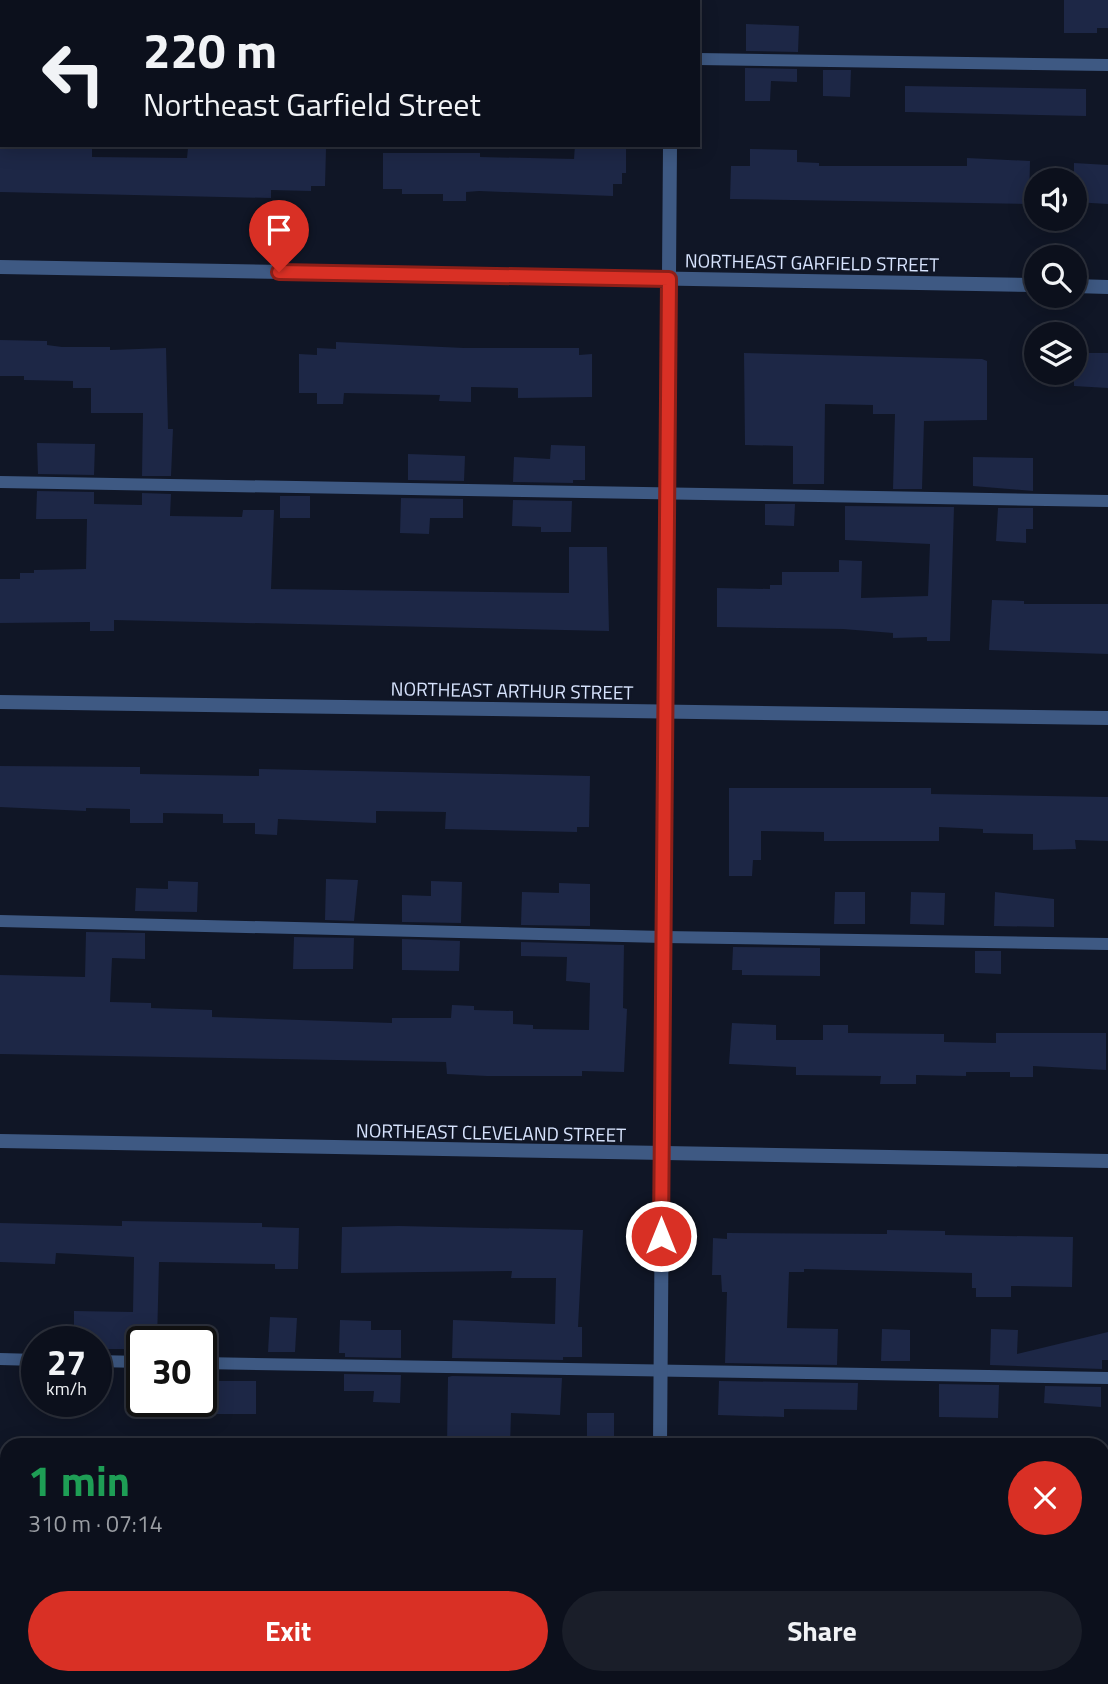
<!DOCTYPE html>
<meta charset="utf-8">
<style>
:root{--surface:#0c101c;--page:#1a1e29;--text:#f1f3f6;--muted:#9a9da3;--line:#2c303b;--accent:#d93025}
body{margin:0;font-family:"Titillium Web",sans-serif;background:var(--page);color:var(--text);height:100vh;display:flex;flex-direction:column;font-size:26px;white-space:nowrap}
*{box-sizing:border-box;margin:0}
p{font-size:23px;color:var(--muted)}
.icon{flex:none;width:38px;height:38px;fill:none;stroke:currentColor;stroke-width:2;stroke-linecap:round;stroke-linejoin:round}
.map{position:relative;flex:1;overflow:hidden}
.sheet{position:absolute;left:0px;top:1438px;width:1110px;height:247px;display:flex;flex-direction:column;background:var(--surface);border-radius:21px 21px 0 0;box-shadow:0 4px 18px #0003,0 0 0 2px var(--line)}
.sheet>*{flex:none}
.guide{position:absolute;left:0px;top:0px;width:700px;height:147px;box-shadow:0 4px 18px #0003,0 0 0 2px var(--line);background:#0c101c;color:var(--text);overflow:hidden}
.tools{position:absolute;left:1024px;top:168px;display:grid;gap:14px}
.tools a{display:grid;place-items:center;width:63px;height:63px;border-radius:50%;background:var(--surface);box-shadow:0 4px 18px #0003,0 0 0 2px var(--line);font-size:35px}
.speed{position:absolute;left:21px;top:1326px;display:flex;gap:14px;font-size:35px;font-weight:700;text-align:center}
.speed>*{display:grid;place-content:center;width:91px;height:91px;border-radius:50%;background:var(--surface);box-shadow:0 4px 18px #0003,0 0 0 2px var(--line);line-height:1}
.speed small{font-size:18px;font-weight:400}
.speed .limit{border:4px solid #111;border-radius:10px;background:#fff;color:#111}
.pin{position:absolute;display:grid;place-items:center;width:60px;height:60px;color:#fff;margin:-72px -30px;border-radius:50% 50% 50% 0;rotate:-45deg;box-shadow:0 0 7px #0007}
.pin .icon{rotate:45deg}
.me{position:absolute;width:77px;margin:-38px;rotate:0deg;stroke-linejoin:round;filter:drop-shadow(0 0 5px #0008)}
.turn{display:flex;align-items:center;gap:24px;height:147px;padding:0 28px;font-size:32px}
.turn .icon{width:91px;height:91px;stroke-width:2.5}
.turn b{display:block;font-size:49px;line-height:60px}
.round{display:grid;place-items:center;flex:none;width:74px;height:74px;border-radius:37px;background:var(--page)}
.headline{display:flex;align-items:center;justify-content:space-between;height:119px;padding:0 28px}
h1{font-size:42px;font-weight:700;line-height:52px;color:#1e9e55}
.cta{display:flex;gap:14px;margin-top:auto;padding:14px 28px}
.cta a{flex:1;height:80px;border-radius:42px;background:var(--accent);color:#fff;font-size:28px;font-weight:700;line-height:80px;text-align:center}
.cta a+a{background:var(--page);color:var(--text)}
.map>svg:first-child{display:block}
.building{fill:#1d2746}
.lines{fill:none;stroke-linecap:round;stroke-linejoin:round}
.service{stroke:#3e5983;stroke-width:12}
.minor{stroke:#3e5983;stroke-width:14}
.route-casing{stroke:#8d1f18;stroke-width:18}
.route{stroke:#d93025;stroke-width:12}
.labels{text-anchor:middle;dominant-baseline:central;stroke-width:5;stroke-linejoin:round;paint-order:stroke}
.street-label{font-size:19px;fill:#d7e3fd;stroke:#101626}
</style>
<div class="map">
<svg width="1108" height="1684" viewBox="0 0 1108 1684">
<rect width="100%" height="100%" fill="#101626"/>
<g class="building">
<path d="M1064,0h44v28h-11v5h-33z"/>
<path d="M746,24l53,2 -1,26 -52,-1z"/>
<path d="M745,68l52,1v13l-26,-1 -1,20h-25z"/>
<path d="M823,70h28l-1,27 -27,-1z"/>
<path d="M905,86l181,3v27l-181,-4z"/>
<path d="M0,145h92v12l95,1 1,-10h13v-3h113v4h12l-1,37h-14v5l-40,-1v8l-271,-6z"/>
<path d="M575,145h48v4h3v24h-4v11h-9v12l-134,-5 -13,1v9h-23v-7h-41v-5h-19v-36h97v4l94,2z"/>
<path d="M750,149l47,1v12l22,1v3h148v-8l63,3 -1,43 -299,-5 1,-33h19z"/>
<path d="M1074,163l34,2v39l-34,-2z"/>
<path d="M0,340l47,1v4l15,2h48v3l56,-2 2,81h5l-2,47h-29l1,-63h-52v-25h-18v-7l-49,-1v-4h-24z"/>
<path d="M336,342l128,6h115v7l13,-1v43l-74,1v-10l-47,-1v15l-32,-1 1,-6 -96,-2 -1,11h-26v-11h-18v-39l18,1v-7l19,1z"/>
<path d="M744,353l238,6 5,2v59l-63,1 -2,68h-29l2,-75h-22v-9l-48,-1 -1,80h-31v-38l-48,-1z"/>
<path d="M1074,353h34v35l-34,-2z"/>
<path d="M37,443l58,1 -1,31 -56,-1z"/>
<path d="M551,445l34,1v34h-12v3l-60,-1 1,-25 36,2z"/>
<path d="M408,454l57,2 -1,25 -56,-1z"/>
<path d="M973,457l60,1v33l-60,-5z"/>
<path d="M37,491l57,1v12l48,1v-12l29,1 -1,22 72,1 1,-7h31l-3,79 298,4v-46h38l2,84 -495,-11v11h-24v-9l-90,1v-44h20v-6h14v-3l52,-1 1,-50h-51z"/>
<rect x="280" y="496" width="30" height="22"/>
<path d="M401,498l62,1v19h-33l-1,16 -29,-1z"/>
<path d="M513,500l59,1 -1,31h-30v-5l-29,-1z"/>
<path d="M765,504h30l-1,22 -29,-1z"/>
<path d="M845,506l109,1 -4,134h-23v-4l-34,1v-5l-50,-4 -126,-2v-39l53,1v-4h12v-13h57v-12l23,1 -1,37 67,-2 2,-52 -85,-4z"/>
<path d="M998,508h35v21h-7v14l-30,-2z"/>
<path d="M992,600l32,1v3h84v50l-119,-4z"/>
<path d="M0,766l140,1v7l119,2v-7l331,7 -1,51h-12v5l-132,-3 1,-17 -70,-1v12l-98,-4 -1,16 -22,-1v-11h-32v-9l-60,-1v10h-33v-14l-44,-1v3l-86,-4z"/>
<path d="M729,788h202v6l177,3v44l-33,-1 1,9 -43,1v-16l-50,-1v-4l-44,-2v14h-115v-9l-63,-1v29h-8l-1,16h-23z"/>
<path d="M326,879l32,1 -4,41 -29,-1z"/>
<path d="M168,881l30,1 -1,30 -62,-1 1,-23 32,1z"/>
<path d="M431,881l31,1 -1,41 -59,-1v-27l29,1z"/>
<path d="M559,883l31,1v42l-69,-1 1,-33 37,1z"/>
<path d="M835,892h30v32h-31z"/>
<path d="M911,892l34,1 -1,32 -34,-1z"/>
<path d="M995,892l59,7v28l-60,-1z"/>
<path d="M86,932l59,1v26l-33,-1 -2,44 41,1v5l61,2v7l180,6v-5h59l1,-13 22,1v4l39,1v13l20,1v4l56,1 1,-47 -24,-2 1,-24 -46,-1v-14l103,3 -1,63 4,1 -3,63 -42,-1v5h-95l-40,-2 -1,-12 -446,-8v-79l85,2z"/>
<path d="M294,937l60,1 -1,31h-60z"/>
<path d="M402,939l58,2 -1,30 -57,-1z"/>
<path d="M733,947l87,1v28l-78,-1v-5h-10z"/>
<path d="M975,951h26v23l-26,-1z"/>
<path d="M732,1023l44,2v15h47v-15h25v8l96,1v8l52,1v-10h110v37l-73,-4v11h-23v-5h-44v4l-50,-1v9h-36l1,-8 -85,-1v-8l-67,-3z"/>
<path d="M122,1221l140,2v4l37,1 -1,41h-23v-5l-116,-2 -2,80h-15v7h-46v-7h-22v-31l59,1 1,-55 -78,-4 -1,11 -55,-2v-39l122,3z"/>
<path d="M399,1226l184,4 -5,97h4v30h-19v3l-111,-2 1,-38 102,4 1,-46h-45l1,-7 -171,2 1,-46z"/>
<path d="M887,1230l58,1v4l128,2 -1,50 -61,-1v11h-35v-9h-4v-15l-168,-4v3h-15l-2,56 51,1 -1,36 -112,-2 2,-71h-5l-1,-17h-9l1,-37 14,1v-6l160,1z"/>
<path d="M270,1317l27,1 -2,34h-27z"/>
<path d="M340,1320l31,1v9h30v28l-56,-1v-4h-6z"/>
<path d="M882,1329l28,1v31h-29z"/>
<path d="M991,1329l27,1 -1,24 91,-22v28h-6v9l-112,-4z"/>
<path d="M344,1374l57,1 -1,28 -27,-1 1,-11h-30z"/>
<path d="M452,1376l110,2 -2,37 -49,-2 -1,33h-63l1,-69z"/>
<rect x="201" y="1381" width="55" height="33"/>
<path d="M719,1381l139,2 -1,27 -73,-1v8l-66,-2z"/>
<path d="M939,1384l60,1 -1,33 -59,-1z"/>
<path d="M1045,1386l56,1v20l-57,-4z"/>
<path d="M587,1413h27v27l-27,2z"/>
</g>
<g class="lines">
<g class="service">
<path d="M0,48h2"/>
<path d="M698,59l410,6"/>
<path d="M0,482l1108,19"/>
<path d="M0,921l664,16 444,7"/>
<path d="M0,1359l37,1"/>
<path d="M96,1361l46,1"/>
<path d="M201,1363l907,15"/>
</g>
<g class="minor">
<path d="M673,2v-2"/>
<path d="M0,267l1036,18"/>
<path d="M1074,286l34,1"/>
<path d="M0,702l1108,16"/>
<path d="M0,1141l1108,20"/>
<path d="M660,1446l10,-1301"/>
<path d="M0,1579h7"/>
<path d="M1102,1595h6"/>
<path d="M658,1684v-6"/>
</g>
</g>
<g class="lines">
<defs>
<path id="route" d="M279,272l390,7 -8,957"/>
</defs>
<use href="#route" class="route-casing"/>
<use href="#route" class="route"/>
</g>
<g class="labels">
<g class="street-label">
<text transform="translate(812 262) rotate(1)">NORTHEAST GARFIELD STREET</text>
<text transform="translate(512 690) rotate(1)">NORTHEAST ARTHUR STREET</text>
<text transform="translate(491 1132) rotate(1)">NORTHEAST CLEVELAND STREET</text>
</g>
</g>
</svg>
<div class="tools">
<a><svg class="icon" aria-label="sound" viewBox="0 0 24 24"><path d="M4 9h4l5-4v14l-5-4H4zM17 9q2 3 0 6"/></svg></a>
<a><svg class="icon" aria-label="search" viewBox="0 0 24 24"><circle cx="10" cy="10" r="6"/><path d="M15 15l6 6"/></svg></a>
<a><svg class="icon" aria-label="layers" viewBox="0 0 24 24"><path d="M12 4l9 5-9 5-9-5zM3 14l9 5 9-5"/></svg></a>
</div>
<div class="speed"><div>27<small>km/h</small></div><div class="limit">30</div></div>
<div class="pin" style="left:279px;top:272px;background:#d93025"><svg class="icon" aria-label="arrive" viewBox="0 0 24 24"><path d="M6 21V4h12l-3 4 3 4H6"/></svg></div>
<svg class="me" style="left:661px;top:1236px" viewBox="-20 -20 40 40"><circle r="17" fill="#d93025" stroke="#fff" stroke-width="3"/><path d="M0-11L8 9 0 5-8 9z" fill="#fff"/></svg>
<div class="guide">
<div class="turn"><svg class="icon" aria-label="left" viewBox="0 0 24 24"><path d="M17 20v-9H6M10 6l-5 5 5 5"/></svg><div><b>220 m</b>Northeast Garfield Street</div></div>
</div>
<section class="sheet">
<div class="headline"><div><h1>1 min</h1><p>310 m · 07:14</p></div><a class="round" style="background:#d93025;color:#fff"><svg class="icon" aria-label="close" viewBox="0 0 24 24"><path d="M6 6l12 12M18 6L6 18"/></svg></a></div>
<div class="cta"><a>Exit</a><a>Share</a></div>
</section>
</div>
